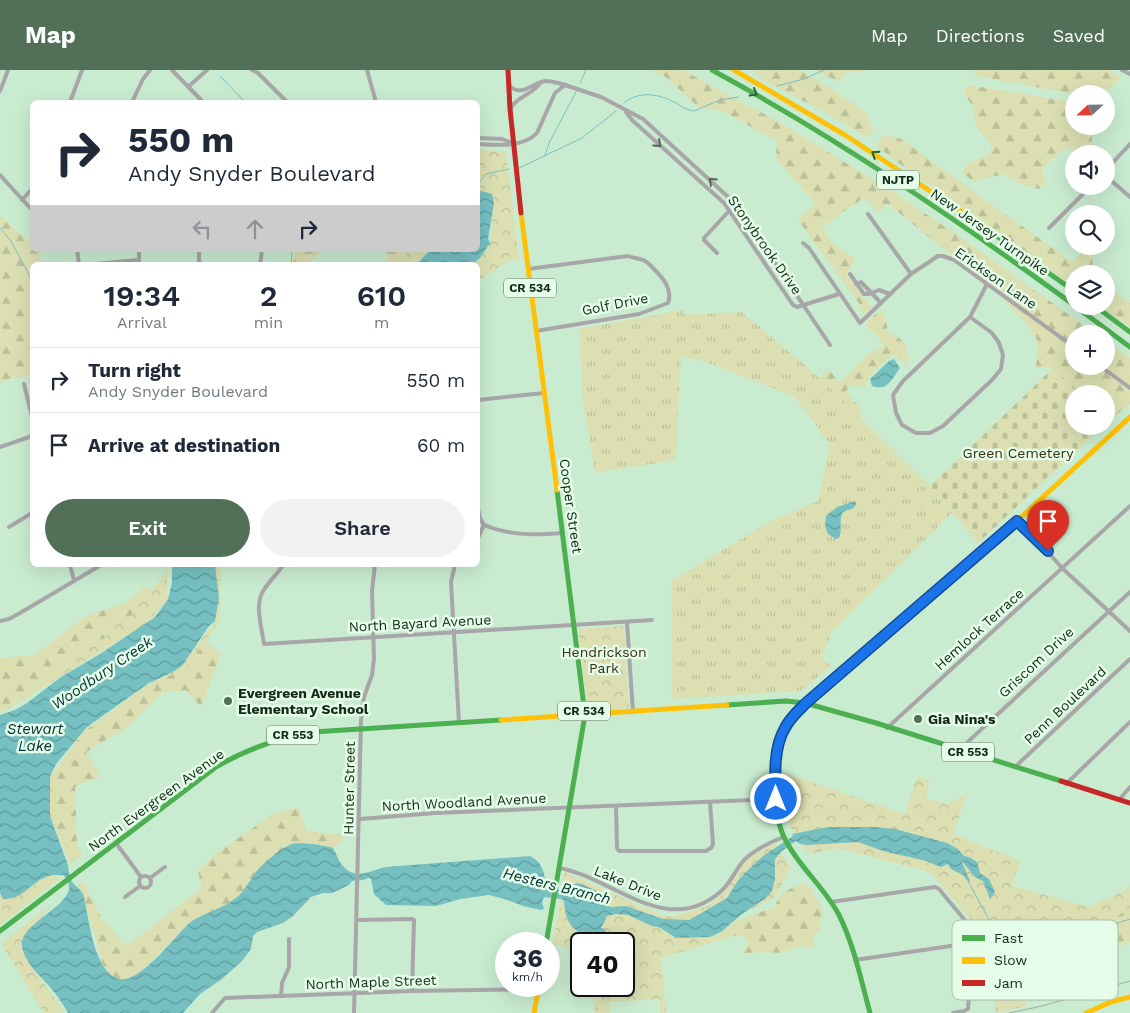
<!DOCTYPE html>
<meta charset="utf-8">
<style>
:root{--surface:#fff;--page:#f2f2f3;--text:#1f2937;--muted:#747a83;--line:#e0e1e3;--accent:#526f58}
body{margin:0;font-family:"Work Sans",sans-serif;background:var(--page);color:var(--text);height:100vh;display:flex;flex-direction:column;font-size:19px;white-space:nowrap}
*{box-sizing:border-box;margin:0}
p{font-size:16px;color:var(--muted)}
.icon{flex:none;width:28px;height:28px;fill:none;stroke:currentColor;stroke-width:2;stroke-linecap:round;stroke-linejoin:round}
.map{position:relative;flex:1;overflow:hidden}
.sheet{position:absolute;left:30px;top:192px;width:450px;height:305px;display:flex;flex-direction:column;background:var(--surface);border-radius:8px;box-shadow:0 5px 20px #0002}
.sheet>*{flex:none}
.guide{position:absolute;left:30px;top:30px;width:450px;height:152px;border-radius:8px;box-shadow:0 5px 20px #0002;background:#fff;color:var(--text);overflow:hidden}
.needle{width:32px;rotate:248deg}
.controls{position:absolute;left:1065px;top:15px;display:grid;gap:10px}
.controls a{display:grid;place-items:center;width:50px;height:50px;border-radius:50%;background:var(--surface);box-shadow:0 5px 20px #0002;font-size:25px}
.speed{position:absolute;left:495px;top:862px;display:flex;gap:10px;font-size:25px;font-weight:700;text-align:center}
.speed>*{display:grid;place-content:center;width:65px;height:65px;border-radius:50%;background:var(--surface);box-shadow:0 5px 20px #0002;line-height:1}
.speed small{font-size:12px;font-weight:400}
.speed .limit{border:2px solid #111;border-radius:8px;background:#fff;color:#111}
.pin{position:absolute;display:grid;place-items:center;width:42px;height:42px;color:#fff;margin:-51px -21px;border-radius:50% 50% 50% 0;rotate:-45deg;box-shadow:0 0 5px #0007}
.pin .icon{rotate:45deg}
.me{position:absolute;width:55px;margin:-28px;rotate:0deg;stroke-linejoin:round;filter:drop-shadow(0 0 4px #0008)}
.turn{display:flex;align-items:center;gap:18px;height:105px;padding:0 15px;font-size:22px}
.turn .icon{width:65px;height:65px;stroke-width:2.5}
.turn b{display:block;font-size:35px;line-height:42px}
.lanes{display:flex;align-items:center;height:48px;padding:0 15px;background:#0003;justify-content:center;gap:25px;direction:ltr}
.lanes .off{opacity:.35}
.eta{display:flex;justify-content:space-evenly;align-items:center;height:85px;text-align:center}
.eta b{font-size:30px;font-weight:600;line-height:35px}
.cta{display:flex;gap:10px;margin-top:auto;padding:10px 15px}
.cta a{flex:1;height:58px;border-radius:30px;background:var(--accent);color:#fff;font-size:20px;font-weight:600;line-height:58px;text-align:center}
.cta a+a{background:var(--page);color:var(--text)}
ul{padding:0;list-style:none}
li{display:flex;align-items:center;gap:15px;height:65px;padding:0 15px;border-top:1px solid var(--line)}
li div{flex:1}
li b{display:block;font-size:19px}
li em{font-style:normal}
header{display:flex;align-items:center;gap:30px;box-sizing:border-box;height:70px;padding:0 25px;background:var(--accent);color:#fff}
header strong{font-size:24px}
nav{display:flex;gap:28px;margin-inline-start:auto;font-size:18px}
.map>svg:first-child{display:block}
.grass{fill:url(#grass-tufts)}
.forest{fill:url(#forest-firs)}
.cemetery{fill:url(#cemetery-stones)}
.park{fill:url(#park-crowns)}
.garden{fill:#dbdfb2}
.water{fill:url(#water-waves)}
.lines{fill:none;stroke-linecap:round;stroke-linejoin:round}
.stream{stroke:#76c0c2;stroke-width:1}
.street{stroke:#a8a6a8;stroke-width:4}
.fast{stroke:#4caf50;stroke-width:5}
.slow{stroke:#ffc107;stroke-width:5}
.jam{stroke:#c62828;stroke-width:5}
.rail{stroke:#9faaa1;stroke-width:1}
.oneway{stroke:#29602e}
.oneway2{stroke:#566259}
.route-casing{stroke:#114b97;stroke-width:12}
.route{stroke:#1a73e8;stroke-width:9}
.poi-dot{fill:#526f58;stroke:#e4fce8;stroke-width:2}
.labels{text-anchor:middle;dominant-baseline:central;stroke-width:5;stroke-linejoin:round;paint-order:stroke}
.shield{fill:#e4fce8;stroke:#516a56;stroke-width:1}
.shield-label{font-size:12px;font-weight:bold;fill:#122b18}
.street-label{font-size:14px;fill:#122b18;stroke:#e4fce8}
.park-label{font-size:14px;fill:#392e11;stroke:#e4fce8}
.poi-label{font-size:14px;font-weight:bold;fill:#122b18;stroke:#e4fce8;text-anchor:start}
.water-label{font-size:15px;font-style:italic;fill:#022f36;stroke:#e4fce8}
.key{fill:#e4fce8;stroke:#a5bdaa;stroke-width:1}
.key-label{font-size:14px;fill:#122b18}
</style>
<header>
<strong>Map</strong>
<nav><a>Map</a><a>Directions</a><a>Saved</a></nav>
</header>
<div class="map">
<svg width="1130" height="943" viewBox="0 0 1130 943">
<defs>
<pattern id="grass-tufts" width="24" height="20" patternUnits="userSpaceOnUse" patternTransform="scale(1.25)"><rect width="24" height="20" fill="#dbdfb2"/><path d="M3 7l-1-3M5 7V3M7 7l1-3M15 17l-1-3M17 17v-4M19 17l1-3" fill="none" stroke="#bbc098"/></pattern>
<pattern id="forest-firs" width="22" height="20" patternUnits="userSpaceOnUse" patternTransform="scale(1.25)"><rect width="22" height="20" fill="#dbdfb2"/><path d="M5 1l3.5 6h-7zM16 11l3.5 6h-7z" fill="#bbc098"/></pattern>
<pattern id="cemetery-stones" width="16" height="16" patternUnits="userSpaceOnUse" patternTransform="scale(1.25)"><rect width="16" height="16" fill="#dbdfb2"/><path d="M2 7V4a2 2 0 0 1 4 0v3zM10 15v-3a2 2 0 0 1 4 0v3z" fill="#bbc098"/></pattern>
<pattern id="park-crowns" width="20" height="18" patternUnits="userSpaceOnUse" patternTransform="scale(1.25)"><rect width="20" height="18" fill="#dbdfb2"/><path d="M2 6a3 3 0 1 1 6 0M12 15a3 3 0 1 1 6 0" fill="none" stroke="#bbc098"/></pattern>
<pattern id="water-waves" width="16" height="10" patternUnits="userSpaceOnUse" patternTransform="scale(1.25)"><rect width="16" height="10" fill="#76c0c2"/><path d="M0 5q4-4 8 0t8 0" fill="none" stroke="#5f9c9d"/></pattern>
</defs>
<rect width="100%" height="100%" fill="#c9ecd0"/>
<path class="grass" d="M683,240l2,5 57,-3 78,66 110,108 22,27 -120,119 -10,26 9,8 -30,25 -130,8v-118l100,-60 47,-20 12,-57 -35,-47 -88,-35 -26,-6 -5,104 -81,13 -12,-71 -4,-73z"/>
<g class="forest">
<path d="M650,0h33l96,52 108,66 66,44 143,102h-22v32h32v-25l24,17v46l-19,15 -5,-4v-21h-24l-29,-26h-17l2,-27 -14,-20 -15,-15 -10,-14 -32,-24 -79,-64 -11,9 -12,-16 -43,30 13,19 21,13 -10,15 26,34 -10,7 -4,-13 -60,-82 17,-17 -39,-44 1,-18 -53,-29 -26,-5 -32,-30z"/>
<path d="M754,0h45l33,19 36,25 1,8 5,6 -4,8 -4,1 -45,-27 -60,-31z"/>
<path d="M814,0h58l-27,3 -5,9z"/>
<path d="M971,0h137l13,7 -12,12 -10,5h-25l-98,-18z"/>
<path d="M968,15l106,17v24h21l-4,8 3,16 -2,4h-17l-9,-6 -20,16 -4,9 5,9 -8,7 -17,-4 -18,-11 -31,7 -11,-8 4,-8 23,-11 3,-9 -16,-18 -3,-20 -9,-14z"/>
<path d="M886,65l15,4 171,123 10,-10 11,5 -1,17h-18v13l-177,-125 -19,-15v-5z"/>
<path d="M0,146l32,28v6h8l2,2 -4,13h-6v110l-27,5 -5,5z"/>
<path d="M294,180h26l1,1 -14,14h-15z"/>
<path d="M388,180h20l-8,15h-15z"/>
<path d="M1106,215l24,18v24l-29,-21h5z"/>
<path d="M880,240l5,6 3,15c19,11 20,14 20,36l-14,-13 -20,17 -10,15 -13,-1 -5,6 16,19 -3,7 -39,-39 9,-9 10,13 5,-3 25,-26 15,-6 -5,-9 -14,-14z"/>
<path d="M143,517l9,3 -12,6 -9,20 -20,5 -6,17 -17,4 -88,71v-55l35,-3 49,-38 44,-15z"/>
<path d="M205,571l16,13 -20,53 -15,-17 -24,3 -36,35 -40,24 14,24 -25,11 2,59 6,8 -13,10 -20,-48v-39l32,-44 64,-47 40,-18z"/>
<path d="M299,737l7,24 40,4 -12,13 -12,-3 -24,-1h-6l-7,4 -20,14 -18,25 -11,11 -12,8 -34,17 -50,50 -7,5 -8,2 -10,-2 -6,-5 -6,-8 -19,-66 -6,-15 5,-3 19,38 24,27 76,-58 -4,-17 17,-17 58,-40z"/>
<path d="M803,813l7,4 12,20 -2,17 1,6 -8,5 2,9 -7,4 -7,-2 -19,7 -16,-1 -24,1 7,-11 -8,-8 -27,8c9,-20 42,-28 61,-35 4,-15 15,-18 28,-24z"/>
<path d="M1130,838v34l-18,7h-61l-18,6 21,-30 45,2z"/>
</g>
<path class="cemetery" d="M1053,298l29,26h-8v32h29l-125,117 -48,-57z"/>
<g class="park">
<path d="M478,79l28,3 13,108 -12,2 -29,19v-16h-4l17,-21 2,-48 -15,-5z"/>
<path d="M408,180h21l-12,15h-17z"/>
<path d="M164,495h3v36l-21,23 -146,90 88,-72 17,-4 6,-17 20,-5 9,-20 12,-6 14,-18z"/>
<path d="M215,495h6l-1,55 -34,48 -40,18 36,-20 33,-45z"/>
<path d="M622,556l2,1 5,81 -35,3 -7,-7 -9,-75z"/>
<path d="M788,704l117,40 12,-37 13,3 -4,19 23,4 18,-9 -14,40 67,27 -8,25 76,21 32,-14 10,-7v22l-31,19 -45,-2 -37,51 10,30 -32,7 2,-67 -23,-23 -44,-51 -92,-24 -30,6 -11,-15 -9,-17z"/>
<path d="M775,773l16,24 -16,30 -31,16 -28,21 -4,9 -51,15 5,55h-6v-14l-50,3v11h-16l2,-27h28v-42h-43v8l-29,-8 9,-43 3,-29 100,44h12l32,-10 17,-14 20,-32z"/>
<path d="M54,805l8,2 -62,48v-32l3,5c24,2 29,-20 51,-23z"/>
<path d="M57,831l-35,37 12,32 31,43h-21l-43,-70z"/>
</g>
<path class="garden" d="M624,905h5l-1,21 -16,1 -5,-5v-6h17z"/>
<g class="water">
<path d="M478,120l14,4 2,9 -6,36 3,5 -3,2 -8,12 -8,7h-56l14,-15h48z"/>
<path d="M894,289l6,9c-9,12 -12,23 -28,18l-2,-7 19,-18z"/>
<path d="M855,431l1,3c-3,7 -8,5 -13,8 -5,9 0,17 -4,26l-3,1 -8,-5 -3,-8 1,-10 11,-9z"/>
<path d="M172,495h43l4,33 -4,23 -6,5 -27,40 -11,7 -22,10 -62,44 -31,37 -6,13v39l18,49c1,6 1,12 5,18 3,4 10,8 11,14 5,22 9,67 30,80 23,14 61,-43 78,-56 14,-9 30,-12 44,-23 9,-7 13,-17 20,-26 6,-8 26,-25 36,-28 9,-2 32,1 41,4 4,6 5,13 10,18 13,15 28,4 43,1l144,-11c13,6 14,17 16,29l5,2v1l13,3 6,-5 7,-3 4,1 14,6 10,14 5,3 16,-1 37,13 27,1 37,-22 12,-19 9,-9 15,-14 30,-20 -1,-2 36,-7h47l20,2 52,14 11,6 6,7 5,1 8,5 3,11 9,6 6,13 -5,7 -7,-18 -8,-4 -14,-17 9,21 -1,2 -6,-8 -12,-6 -3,-5 -7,3 -15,-6 -43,-10 -25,-9 -51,3 -7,-1 -4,-3 -14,10 -7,8v20l-3,12 -6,7 -24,16 -21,18 -11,5 -34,1 -17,-11 -7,-1 -24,-11 -12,-1 -9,2 -3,7 -3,4 5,4 -8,10 -1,-3c-25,-6 -31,-13 -33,-37l-2,-2 -18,-2 -2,5 2,7 -3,1 -18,-4 -15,-6 -19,-5 -29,4 -24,7 -50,-1 -12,-11 -3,-15 -2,-1 -6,2 -11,1 -3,4 -17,8h-9l-12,4 -18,19 -10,7 -26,9 -4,4 -2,13 -9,12 -20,18 -22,15 -17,19h-115c-5,-9 -11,-18 -18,-26 -10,-11 -25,-24 -28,-40 -4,-21 42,-38 47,-57 1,-5 -3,-11 -5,-15 -5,1 -10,-1 -15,1 -20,6 -23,23 -46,23l-3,-6v-178l15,-5 12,-7 34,-26 39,-23 55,-37 13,-18 4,-17z"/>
</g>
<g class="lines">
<g class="stream">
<path d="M220,6l25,26"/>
<path d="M580,13l6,-13"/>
<path d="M777,16l27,-7 20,-9"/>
<path d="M624,33c15,-13 36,-9 52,0 6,4 11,7 18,8l26,-11 19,-3"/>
<path d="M545,85l4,-12 27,-51"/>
<path d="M519,98l63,-30 34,-27"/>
<path d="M478,114l8,-10 23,-5"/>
<path d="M0,158l11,13 21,39"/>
<path d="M291,195l1,-15"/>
<path d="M969,813l20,37 7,5 13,2 16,8 14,1 28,-2 41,-8 22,-7"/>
</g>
<g class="street">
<path d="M172,0l31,32"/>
<path d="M252,0l6,3 29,29"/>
<path d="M367,0l9,32"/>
<path d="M1122,0l8,4"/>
<path d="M510,16c11,12 23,-4 36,-5 6,0 14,3 20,4"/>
<path d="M188,17l19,-17"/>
<path d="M0,21l8,-21"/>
<path d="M70,32l12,-32"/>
<path d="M132,32l11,-23 7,-9"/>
<path d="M511,38c6,-12 22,-13 30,-26"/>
<path d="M626,42l6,8 92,83 69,102 4,2 42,-13"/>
<path d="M478,68l24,1 10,4"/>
<path d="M478,74c18,1 45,4 59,-11l18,-40 10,-8 36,12 42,22 83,76 11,11 93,139"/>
<path d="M1106,100l24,-26"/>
<path d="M0,105l32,35"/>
<path d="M1106,106l24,21"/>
<path d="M22,130l10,-11"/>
<path d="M868,144l43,60"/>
<path d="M1049,158l42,-42"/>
<path d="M803,173l6,5 51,75 51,-49 27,-18h5l11,4 120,87"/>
<path d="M77,180l2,15"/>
<path d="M139,180v15"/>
<path d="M199,180v11l3,4"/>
<path d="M717,183l-13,-13v-2l25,-27"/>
<path d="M84,195l54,-5"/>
<path d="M260,195l2,-15"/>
<path d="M528,199l100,-13c5,2 10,2 15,4 4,1 7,5 10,8 10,10 20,21 15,35l-29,11 -103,17"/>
<path d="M850,204l14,20h5l10,-4 11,4"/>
<path d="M856,214l5,-2 20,21"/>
<path d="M970,247l22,16 7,10 4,12 -2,14 -9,11 -49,46 -13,7h-14l-14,-8 -6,-12 -3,-18 10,-14 67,-64 17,-33"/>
<path d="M1100,296l30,22"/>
<path d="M24,314l8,33"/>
<path d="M478,330l66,-7"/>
<path d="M0,377l32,-11"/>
<path d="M478,439l2,9 4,7"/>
<path d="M1017,451l24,23 21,24 68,63"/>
<path d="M9,457l23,-14"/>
<path d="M478,468l6,-13c26,11 52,10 79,8"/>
<path d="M70,495l4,15"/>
<path d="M283,495c-6,10 -16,18 -21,28 -7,15 0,35 2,51l388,-24"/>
<path d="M455,495l-4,17 8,141"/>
<path d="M0,551l9,-2 11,-6 81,-48"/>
<path d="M627,553l6,89"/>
<path d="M887,658l243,-222"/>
<path d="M959,680l171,-158"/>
<path d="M1015,697l115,-108"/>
<path d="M1066,714l64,-62"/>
<path d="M1119,730l11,-13"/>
<path d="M616,736l1,42 2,3h87l5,-3 2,-4 -3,-42"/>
<path d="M360,749l75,-6 341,-14"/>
<path d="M116,773l25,34"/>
<path d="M559,798c53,9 106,70 160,25 11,-8 16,-23 25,-33 10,-10 27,-18 39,-23"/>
<circle cx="145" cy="812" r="6"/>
<path d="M150,808l15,-11"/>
<path d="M125,827l15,-11"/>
<path d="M831,832l104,-15 4,2 29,35c8,18 1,64 0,85l-4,2 -11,2"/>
<path d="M357,850l55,-1 2,1 -2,71"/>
<path d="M855,890l116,-17"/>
<path d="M281,926l1,-13 7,-16v-28"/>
<path d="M212,943l13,-15 187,-7 126,-2"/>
<path d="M354,943l7,-293 3,-23 8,-22 2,-16 -2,-68 3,-26"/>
</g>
<g class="fast">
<path d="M712,0c127,69 245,150 362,235"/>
<path d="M971,148l103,73"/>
<path d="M1075,236l55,41"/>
<path d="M1095,236l35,26"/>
<path d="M867,580c-22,19 -72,55 -83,79 -8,18 -9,40 -9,60 1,17 2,36 11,52 14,27 39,47 53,74 15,30 22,65 31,98"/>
<path d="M727,635l59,-4 19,2 71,20 185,58"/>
<path d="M0,861l216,-164c31,-18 62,-29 97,-35l188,-12"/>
<path d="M546,874l39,-229 -28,-225"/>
</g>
<g class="slow">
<path d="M734,0l111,65 126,83"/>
<path d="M521,143l36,277"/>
<path d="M867,580l138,-118 125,-115"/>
<path d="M501,650l226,-15"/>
<path d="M534,943l5,-27"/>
<path d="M1086,943l25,-11 19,-5"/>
</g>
<g class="jam">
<path d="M508,0l2,39 11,104"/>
<path d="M1061,711l69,22"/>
</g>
<path class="rail" d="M1009,943l33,-7 88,-25"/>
</g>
<defs><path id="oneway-chevron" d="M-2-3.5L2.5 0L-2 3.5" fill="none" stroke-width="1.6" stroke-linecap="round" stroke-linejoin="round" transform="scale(1.25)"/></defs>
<g class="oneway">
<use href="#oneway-chevron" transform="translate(754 23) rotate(30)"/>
<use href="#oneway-chevron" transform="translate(875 84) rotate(-147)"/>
</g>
<g class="oneway2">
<use href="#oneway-chevron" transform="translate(658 74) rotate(42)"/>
<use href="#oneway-chevron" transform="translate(712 111) rotate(-137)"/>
</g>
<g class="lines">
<defs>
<path id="route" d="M776,729c-1,-22 -3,-51 9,-71 5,-10 13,-17 21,-25l211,-182 31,30"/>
</defs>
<use href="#route" class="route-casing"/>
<use href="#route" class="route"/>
</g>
<g class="poi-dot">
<circle cx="228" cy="631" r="5"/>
<circle cx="918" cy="649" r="5"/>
</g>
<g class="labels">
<g class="shield">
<rect x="877" y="100.5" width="42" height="19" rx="4"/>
<rect x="504" y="208.5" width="52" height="19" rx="4"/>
<rect x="558" y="631.5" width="52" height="19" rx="4"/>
<rect x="267" y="655.5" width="52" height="19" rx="4"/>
<rect x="942" y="672.5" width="52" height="19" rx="4"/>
</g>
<g class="shield-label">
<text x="898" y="110">NJTP</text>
<text x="530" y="218">CR 534</text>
<text x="584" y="641">CR 534</text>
<text x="293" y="665">CR 553</text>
<text x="968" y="682">CR 553</text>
</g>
<g class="street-label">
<text transform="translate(990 162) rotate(35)">New Jersey Turnpike</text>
<text transform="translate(765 175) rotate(55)">Stonybrook Drive</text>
<text transform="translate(996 208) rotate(35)">Erickson Lane</text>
<text transform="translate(615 234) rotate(-11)">Golf Drive</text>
<text transform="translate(571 436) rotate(82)">Cooper Street</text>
<text transform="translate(420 553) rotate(-3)">North Bayard Avenue</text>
<text transform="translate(979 559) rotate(-42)">Hemlock Terrace</text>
<text transform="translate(1036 592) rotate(-43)">Griscom Drive</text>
<text transform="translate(1065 635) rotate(-43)">Penn Boulevard</text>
<text transform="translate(349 718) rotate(-89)">Hunter Street</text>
<text transform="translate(156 730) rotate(-36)">North Evergreen Avenue</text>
<text transform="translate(464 732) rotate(-3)">North Woodland Avenue</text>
<text transform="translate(628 813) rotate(22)">Lake Drive</text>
<text transform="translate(371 912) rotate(-2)">North Maple Street</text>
</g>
<g class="park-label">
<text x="1018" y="383">Green Cemetery</text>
<text x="604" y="582">Hendrickson<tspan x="604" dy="16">Park</tspan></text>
</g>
<g class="poi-label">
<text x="238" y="623">Evergreen Avenue<tspan x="238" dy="16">Elementary School</tspan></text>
<text x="928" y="649">Gia Nina's</text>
</g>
<g class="water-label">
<text transform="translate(102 603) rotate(-34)">Woodbury Creek</text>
<text x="35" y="659">Stewart<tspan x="35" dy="17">Lake</tspan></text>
<text transform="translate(557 816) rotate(14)">Hesters Branch</text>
</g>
</g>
<rect x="952" y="850" width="166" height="80" rx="8" class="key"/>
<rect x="962" y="865" width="23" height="6" fill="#4caf50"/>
<rect x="962" y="887" width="23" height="7" fill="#ffc107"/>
<rect x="962" y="910" width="23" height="6" fill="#c62828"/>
<g class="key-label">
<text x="994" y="873">Fast</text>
<text x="994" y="895">Slow</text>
<text x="994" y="918">Jam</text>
</g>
</svg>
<div class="controls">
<a><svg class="needle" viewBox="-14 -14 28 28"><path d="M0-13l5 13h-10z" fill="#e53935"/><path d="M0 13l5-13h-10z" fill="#747a83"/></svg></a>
<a><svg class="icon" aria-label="sound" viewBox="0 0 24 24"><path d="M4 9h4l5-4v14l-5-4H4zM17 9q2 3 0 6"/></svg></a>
<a><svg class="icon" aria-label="search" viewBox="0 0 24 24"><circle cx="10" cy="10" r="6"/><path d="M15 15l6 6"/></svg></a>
<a><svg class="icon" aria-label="layers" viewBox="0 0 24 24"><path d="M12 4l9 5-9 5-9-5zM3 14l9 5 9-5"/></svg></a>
<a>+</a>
<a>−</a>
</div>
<div class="speed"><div>36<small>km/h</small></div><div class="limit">40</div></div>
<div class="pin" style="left:1048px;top:481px;background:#d93025"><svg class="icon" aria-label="arrive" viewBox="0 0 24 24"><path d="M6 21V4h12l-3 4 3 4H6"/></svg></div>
<svg class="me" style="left:776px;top:729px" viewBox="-20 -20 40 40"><circle r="17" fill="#1a73e8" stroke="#fff" stroke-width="3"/><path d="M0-11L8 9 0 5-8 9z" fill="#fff"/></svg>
<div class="guide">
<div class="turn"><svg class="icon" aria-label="right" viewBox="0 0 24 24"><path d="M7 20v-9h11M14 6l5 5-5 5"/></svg><div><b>550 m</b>Andy Snyder Boulevard</div></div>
<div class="lanes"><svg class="icon off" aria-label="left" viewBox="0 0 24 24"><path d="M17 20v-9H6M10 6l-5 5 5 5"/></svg><svg class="icon off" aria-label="ahead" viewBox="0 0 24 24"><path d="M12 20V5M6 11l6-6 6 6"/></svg><svg class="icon" aria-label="right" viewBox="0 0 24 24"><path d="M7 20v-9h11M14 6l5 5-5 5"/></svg></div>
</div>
<section class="sheet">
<div class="eta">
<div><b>19:34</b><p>Arrival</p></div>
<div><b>2</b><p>min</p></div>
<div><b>610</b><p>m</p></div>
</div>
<ul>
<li><svg class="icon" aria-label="right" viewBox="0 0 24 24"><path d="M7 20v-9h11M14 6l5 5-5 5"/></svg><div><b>Turn right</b><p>Andy Snyder Boulevard</p></div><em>550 m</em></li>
<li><svg class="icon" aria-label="arrive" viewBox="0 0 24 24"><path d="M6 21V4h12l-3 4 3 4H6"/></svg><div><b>Arrive at destination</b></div><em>60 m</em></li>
</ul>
<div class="cta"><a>Exit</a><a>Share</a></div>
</section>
</div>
